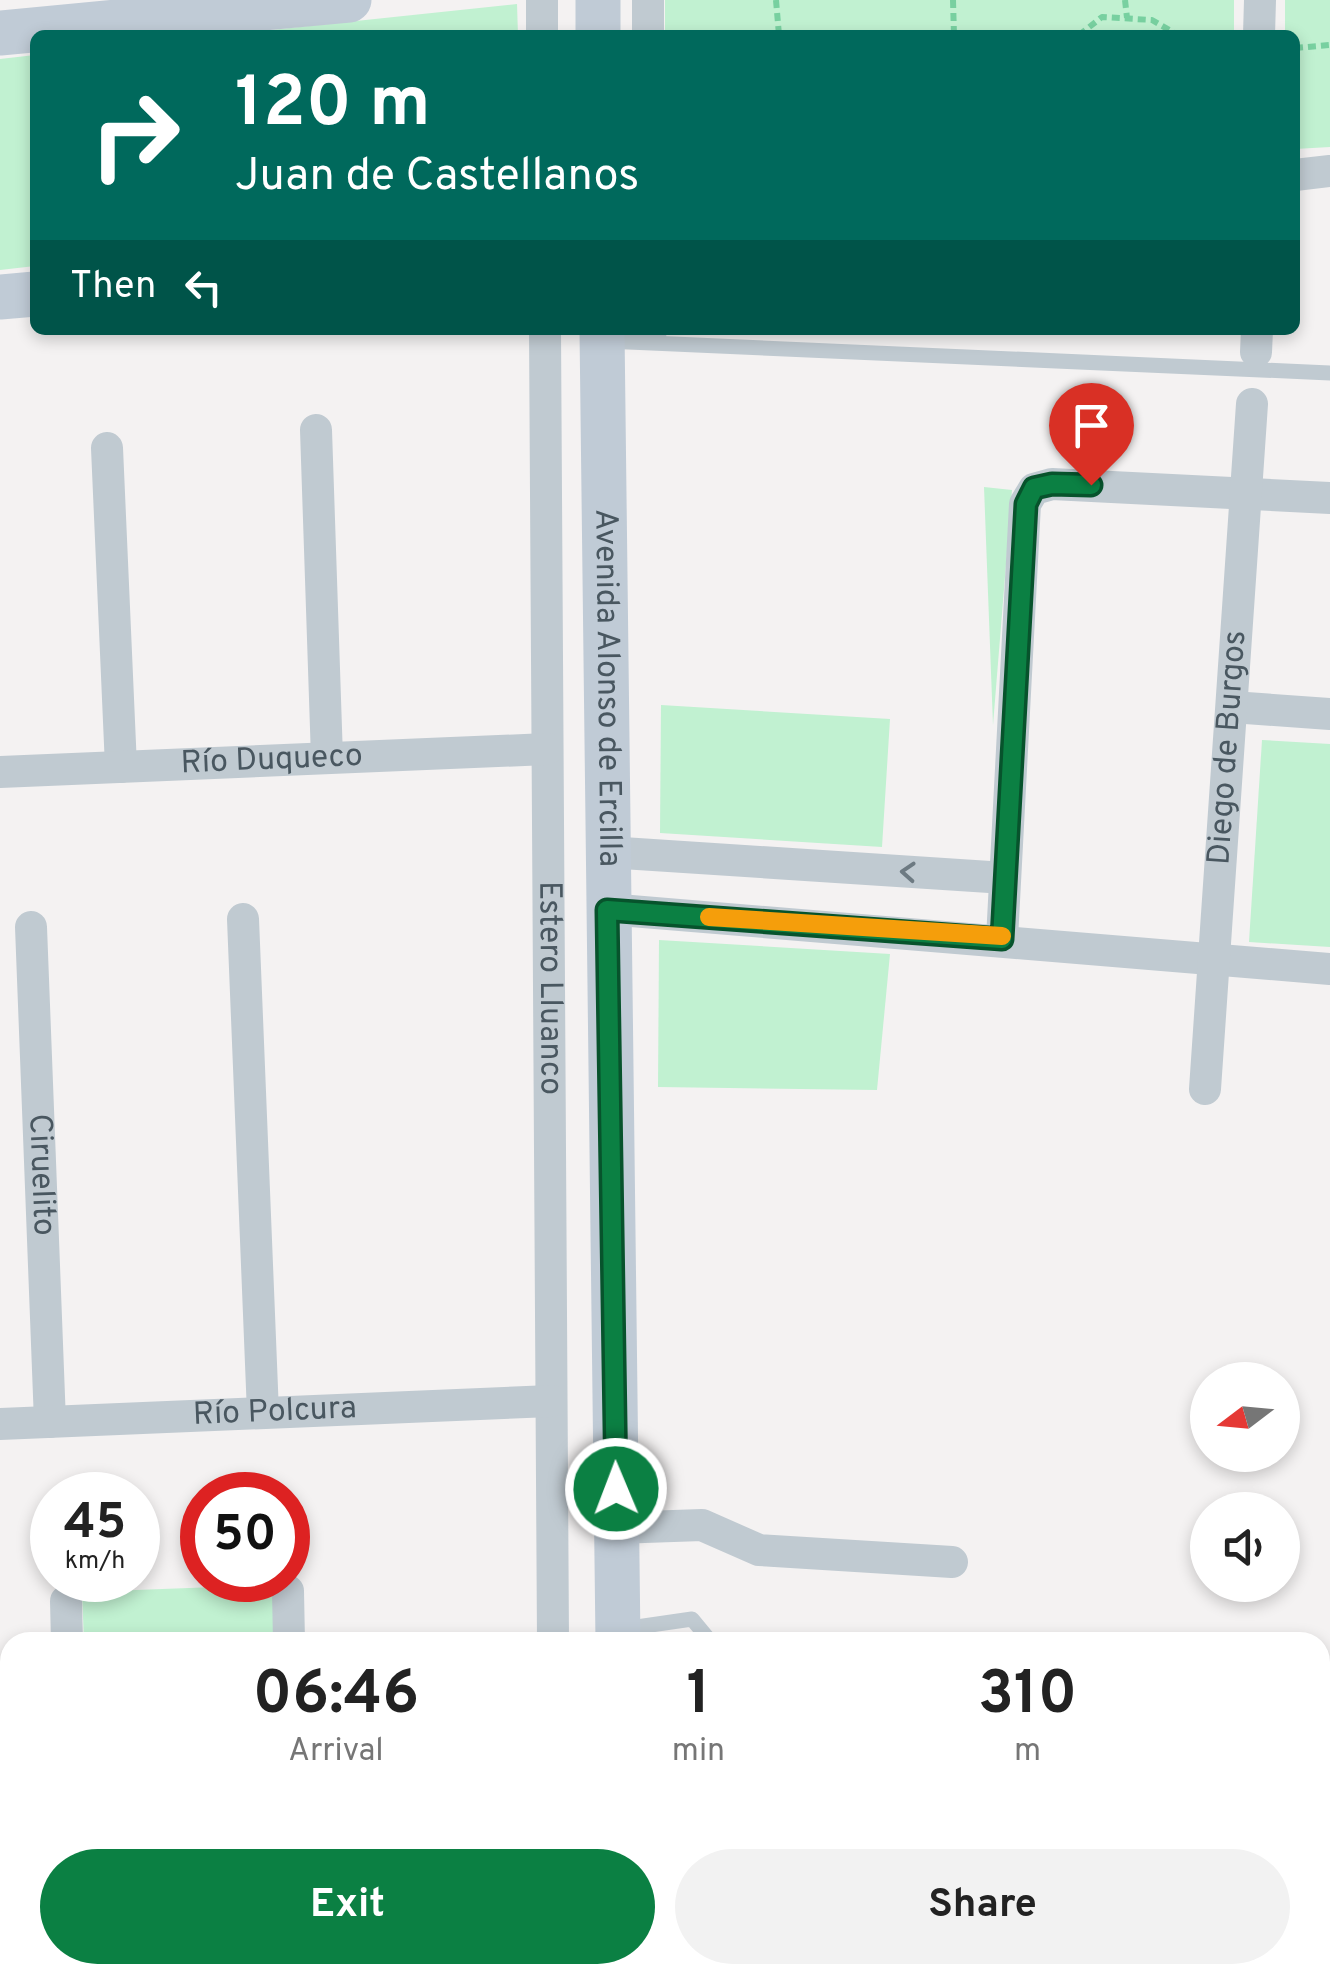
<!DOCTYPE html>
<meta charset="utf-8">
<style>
:root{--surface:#fff;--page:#f2f2f2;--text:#222;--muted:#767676;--accent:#0b8043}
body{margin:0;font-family:Overpass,sans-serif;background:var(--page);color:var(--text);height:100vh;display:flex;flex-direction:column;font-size:38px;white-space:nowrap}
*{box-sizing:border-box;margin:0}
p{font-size:32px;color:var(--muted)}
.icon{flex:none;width:55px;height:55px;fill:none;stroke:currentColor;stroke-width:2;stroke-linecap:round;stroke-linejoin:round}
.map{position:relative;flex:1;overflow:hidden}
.sheet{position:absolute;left:0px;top:1632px;width:1330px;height:352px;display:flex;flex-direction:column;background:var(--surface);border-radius:30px 30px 0 0;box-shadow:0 5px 15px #0003}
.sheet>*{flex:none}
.hud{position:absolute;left:30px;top:30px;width:1270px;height:305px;border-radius:15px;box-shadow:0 5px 15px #0003;background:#00695c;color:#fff;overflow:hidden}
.needle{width:65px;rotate:254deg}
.buttons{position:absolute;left:1190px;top:1362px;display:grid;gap:20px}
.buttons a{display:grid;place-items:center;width:110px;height:110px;border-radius:50%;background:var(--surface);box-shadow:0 5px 15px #0003;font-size:50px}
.speed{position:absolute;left:30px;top:1472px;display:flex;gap:20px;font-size:50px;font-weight:700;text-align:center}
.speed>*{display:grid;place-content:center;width:130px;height:130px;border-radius:50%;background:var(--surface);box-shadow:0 5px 15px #0003;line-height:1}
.speed small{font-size:25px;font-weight:400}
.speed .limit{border:15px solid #d22;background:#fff;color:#111}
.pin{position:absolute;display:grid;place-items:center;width:85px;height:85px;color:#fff;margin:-102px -42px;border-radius:50% 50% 50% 0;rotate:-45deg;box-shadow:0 0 10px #0007}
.pin .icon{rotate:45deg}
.me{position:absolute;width:110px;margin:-55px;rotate:359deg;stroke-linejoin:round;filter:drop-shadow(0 0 8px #0008)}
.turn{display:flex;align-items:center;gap:35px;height:210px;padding:0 40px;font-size:45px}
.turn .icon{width:130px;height:130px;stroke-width:2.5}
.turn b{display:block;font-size:70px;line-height:85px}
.then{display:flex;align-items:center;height:95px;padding:0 40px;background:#0003;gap:20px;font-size:38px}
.eta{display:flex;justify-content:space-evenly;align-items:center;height:170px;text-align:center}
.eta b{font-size:60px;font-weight:700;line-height:70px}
.action{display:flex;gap:20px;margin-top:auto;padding:20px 40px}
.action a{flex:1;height:115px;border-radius:60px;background:var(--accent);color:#fff;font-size:40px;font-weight:700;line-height:115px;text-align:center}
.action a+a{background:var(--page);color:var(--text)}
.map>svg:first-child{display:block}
.green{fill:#c1f1d1}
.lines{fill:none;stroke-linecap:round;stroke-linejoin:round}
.path{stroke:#78d0a0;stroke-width:6;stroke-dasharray:8 5;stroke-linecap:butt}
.lane{stroke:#c0cad1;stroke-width:15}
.street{stroke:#c0cad1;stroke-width:32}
.secondary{stroke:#c0cbd6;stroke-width:45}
.oneway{stroke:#6d7a82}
.route-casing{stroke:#07532c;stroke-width:25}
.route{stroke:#0b8043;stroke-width:18}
.slow{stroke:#f59e0b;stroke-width:18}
.labels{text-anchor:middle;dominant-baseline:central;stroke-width:10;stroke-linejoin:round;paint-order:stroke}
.street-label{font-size:32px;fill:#495760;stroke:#fff}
</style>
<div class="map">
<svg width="1330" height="1983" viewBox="0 0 1330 1983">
<rect width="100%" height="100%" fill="#f4f2f2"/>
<g class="green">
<rect x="665" y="0" width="569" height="35"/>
<path d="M1285,0h45v147l-35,2v-114h-10z"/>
<path d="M517,4l1,31h-295z"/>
<path d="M35,55v211l-35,4v-211z"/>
<path d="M984,487l28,3 -19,235z"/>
<path d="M661,705l229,14 -8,128 -222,-14z"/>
<path d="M1262,740l68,4v203l-81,-5z"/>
<path d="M659,940l231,14 -13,136 -219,-3z"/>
<path d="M273,1585l2,57h-191l-2,-50z"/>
</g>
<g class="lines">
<g class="path">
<path d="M776,0l3,35"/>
<path d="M953,0l1,35"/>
<path d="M1125,0l2,18"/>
<path d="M1079,35l23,-18 50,3 26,15"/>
<path d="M1295,48l35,-3"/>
<path d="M220,1642l39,-2"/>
</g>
<g class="lane">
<path d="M606,341l724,32"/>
<path d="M623,1629l69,-10 19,23"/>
</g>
<g class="street">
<path d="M542,0v35"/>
<path d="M648,0v35"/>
<path d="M1259,35l1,-35"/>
<path d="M1295,175l35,-4"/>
<path id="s1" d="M545,330l8,1312"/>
<path d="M651,330v1"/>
<path d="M1256,352l1,-22"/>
<path d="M316,430l11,328"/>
<path d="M107,448l14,319"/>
<path d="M1232,707l98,7"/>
<path id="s2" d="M0,772l547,-23"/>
<path d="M607,852l398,26"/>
<path d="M607,909l723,60"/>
<path d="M243,919l20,494"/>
<path id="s3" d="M31,927l19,495"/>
<path d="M1002,939l23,-435 9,-15 18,-5 278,14"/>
<path id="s4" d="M1205,1089l47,-685"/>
<path id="s5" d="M0,1424l551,-23"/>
<path d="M616,1528l86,-3 57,25 193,12"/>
<path d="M288,1591l1,51"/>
<path d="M66,1601l1,41"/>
<path d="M1320,1877h10"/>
<path d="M81,1975v8"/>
<path d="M302,1975v8"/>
<path d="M556,1975v8"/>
</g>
<g class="secondary">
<path d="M598,0v35"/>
<path d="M0,33l349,-33"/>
<path d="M0,297l35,-3"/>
<path id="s6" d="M602,330l16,1312"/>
<path d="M620,1975v8"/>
</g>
</g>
<defs><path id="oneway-chevron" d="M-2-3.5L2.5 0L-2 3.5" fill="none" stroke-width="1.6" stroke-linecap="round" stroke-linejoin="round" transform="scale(2.5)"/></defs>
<use class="oneway" href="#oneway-chevron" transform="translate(908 872) rotate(-176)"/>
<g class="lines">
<defs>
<path id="route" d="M616,1489l-9,-579 395,29 24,-435 8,-16 18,-4 39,1"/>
</defs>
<use href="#route" class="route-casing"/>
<use href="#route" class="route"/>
<path class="slow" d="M709,917l293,19"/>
</g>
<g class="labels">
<g class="street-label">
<text stroke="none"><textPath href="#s6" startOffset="358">Avenida Alonso de Ercilla</textPath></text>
<text stroke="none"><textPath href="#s4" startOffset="342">Diego de Burgos</textPath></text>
<text stroke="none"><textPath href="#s2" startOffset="272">Río Duqueco</textPath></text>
<text stroke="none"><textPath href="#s1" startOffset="658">Estero Lluanco</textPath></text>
<text stroke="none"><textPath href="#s3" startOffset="248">Ciruelito</textPath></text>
<text stroke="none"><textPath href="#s5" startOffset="275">Río Polcura</textPath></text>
</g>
</g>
</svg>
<div class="buttons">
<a><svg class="needle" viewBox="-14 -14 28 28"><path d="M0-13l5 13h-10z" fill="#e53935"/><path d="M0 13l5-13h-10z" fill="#767676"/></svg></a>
<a><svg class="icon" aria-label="sound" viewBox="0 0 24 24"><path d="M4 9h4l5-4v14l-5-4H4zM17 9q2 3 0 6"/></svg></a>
</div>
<div class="speed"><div>45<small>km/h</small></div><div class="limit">50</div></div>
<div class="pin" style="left:1091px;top:485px;background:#d93025"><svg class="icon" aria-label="arrive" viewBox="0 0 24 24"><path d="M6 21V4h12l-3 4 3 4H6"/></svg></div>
<svg class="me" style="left:616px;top:1489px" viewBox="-20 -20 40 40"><circle r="17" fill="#0b8043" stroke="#fff" stroke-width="3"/><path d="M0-11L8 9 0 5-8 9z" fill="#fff"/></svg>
<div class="hud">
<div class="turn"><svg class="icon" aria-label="right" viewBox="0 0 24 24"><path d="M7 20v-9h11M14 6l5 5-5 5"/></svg><div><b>120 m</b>Juan de Castellanos</div></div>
<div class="then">Then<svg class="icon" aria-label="left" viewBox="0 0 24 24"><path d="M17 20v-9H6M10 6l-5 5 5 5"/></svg></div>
</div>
<section class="sheet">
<div class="eta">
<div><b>06:46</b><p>Arrival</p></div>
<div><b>1</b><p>min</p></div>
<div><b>310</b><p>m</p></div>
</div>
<div class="action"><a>Exit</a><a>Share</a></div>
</section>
</div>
